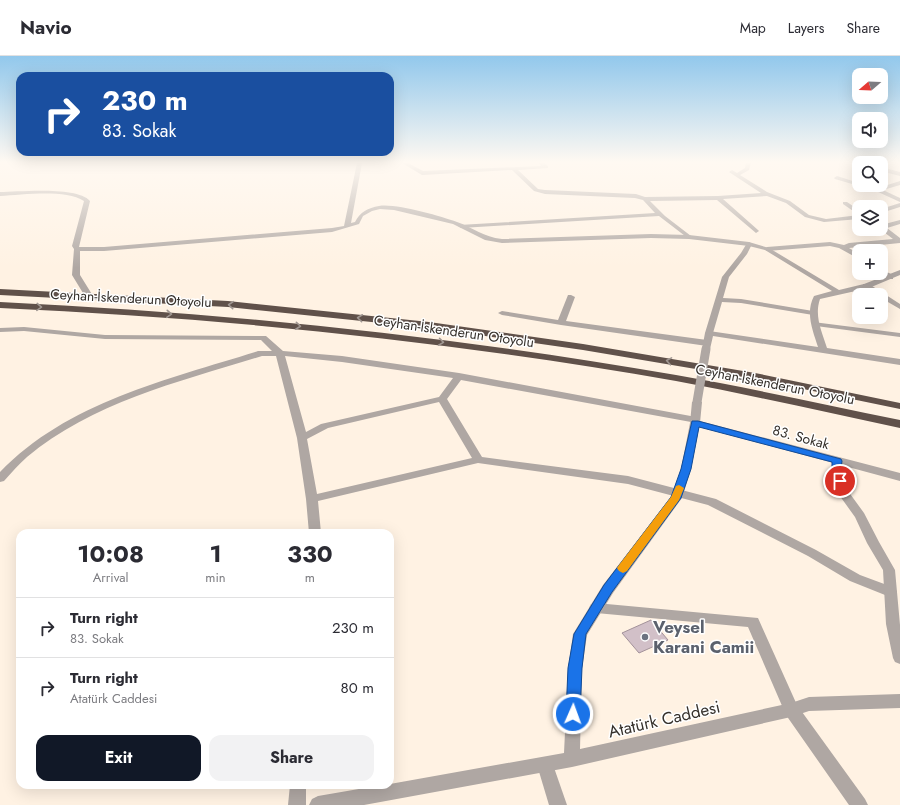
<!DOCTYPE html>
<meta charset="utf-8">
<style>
:root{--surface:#fff;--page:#f2f2f3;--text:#2b2b33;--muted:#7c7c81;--line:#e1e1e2;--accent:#111827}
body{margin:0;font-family:Jost,sans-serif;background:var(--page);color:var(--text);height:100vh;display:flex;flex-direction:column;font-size:15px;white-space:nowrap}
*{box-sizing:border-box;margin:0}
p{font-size:13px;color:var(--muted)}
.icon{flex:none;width:22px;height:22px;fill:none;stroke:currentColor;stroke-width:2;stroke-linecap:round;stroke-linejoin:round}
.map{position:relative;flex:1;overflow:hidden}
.side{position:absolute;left:16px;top:473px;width:378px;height:260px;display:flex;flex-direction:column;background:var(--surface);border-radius:12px;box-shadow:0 4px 16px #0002}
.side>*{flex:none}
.hud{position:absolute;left:16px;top:16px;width:378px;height:84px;border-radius:12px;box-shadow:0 4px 16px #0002;background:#1a4fa0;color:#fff;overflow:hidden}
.needle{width:26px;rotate:251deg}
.controls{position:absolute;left:852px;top:12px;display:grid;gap:8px}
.controls a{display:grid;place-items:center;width:36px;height:36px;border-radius:8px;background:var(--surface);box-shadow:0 4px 16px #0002;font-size:20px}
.pin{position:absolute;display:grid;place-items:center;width:34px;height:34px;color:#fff;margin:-17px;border:2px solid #fff;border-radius:50%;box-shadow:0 1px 4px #0007}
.me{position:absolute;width:44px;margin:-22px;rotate:2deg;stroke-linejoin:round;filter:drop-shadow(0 0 3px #0008)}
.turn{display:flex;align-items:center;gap:14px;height:84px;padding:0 20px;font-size:18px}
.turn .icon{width:52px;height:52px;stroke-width:2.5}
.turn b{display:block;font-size:28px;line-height:34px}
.eta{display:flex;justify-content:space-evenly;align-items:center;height:68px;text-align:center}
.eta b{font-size:24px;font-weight:700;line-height:28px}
.button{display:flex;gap:8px;margin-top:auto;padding:8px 20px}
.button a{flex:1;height:46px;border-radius:12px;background:var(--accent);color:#fff;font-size:16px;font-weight:700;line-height:46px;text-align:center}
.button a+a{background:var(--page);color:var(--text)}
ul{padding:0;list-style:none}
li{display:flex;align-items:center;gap:12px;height:60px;padding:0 20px;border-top:1px solid var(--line)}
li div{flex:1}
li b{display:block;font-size:15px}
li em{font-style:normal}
header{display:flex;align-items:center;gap:24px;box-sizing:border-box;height:56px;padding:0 20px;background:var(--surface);border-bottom:1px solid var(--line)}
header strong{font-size:19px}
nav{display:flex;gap:22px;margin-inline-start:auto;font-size:14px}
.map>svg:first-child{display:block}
.building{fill:#d2c0c8;stroke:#a3929a}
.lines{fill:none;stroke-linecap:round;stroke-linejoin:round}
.minor{fill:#afa7a3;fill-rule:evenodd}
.tertiary{fill:#afa7a3;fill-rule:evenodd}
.motorway{fill:#60514a;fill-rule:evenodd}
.tertiary-bridge{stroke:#afa7a3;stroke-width:9}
.oneway{stroke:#a09792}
.route{fill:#1a73e8;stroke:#114b97}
.slow{fill:#f59e0b}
.worship-dot{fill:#6b7280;stroke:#fff;stroke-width:1.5}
.labels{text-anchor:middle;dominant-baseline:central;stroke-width:3;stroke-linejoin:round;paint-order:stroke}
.street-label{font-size:14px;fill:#36312c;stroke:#fff}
.near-worship-label{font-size:17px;font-weight:bold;fill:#5b616d;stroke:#fff;text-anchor:start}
.near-street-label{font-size:17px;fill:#36312c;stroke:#fff}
</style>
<header>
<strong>Navio</strong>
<nav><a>Map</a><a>Layers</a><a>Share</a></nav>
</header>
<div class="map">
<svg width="900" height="749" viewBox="0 0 900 749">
<rect width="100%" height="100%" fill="#fff2e3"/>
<path class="building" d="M651,564l17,20 -29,13 -17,-20z"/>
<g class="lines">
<g class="minor">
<path d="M402,107h6l15,8 118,-5 -2,-3h5l4,3v2l-30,2 20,19 7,1 91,4 9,3 73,-1 43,-3 -32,-21 3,-2 5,3 8,-5 1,-5h5l-2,7 -9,5 27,17 23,9 19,14 17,4 33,-4v4l-35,3 -19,-5 -19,-14 -19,-7 -44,3 35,31 1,1 -3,2 -39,-33 -67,1 15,15 26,20v2l-2,1 -30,-23 -198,12 -3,-2 1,-1 196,-12 -12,-13 -8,-2 -90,-4 -11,-3 -22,-21 -90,5z"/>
<path d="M837,120l22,7v2h8l11,3 22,-7v4l-17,5 17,8v4l-24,-11 -41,-12 -1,-1z"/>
<path d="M843,146h4l12,8v5l-16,-11z"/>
<path d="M900,147v4l-19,6v-4z"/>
<path d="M900,164v4l-13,4 13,10v5l-51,5 10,6v5l-20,-11 -9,-2 -63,5 -3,-2 3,-2 63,-5 14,3 5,-2 44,-4 -13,-10 1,-4z"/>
<path d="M749,186l3,2 -5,10 -18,23 -6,21 18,1 72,12 4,2 -4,2 -72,-12 -19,-1 -9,31 -4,2h-3l-1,-2 17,-56 19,-24 6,-10z"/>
<path d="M881,213l12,6v4h-6l-8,-6h2z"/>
<path d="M863,228h6l31,20v5l-19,-11v-3h-6l-12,-7z"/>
<path d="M568,239h3l4,2 -9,24 141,19 4,3 -4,3 -146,-21 -59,-10 -4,-2 4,-2 56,9z"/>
<path d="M813,266l87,11v4l-84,-11 -4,-2z"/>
<path d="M24,271l81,8 158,1h3l17,15 59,5 117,17 237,44 3,1 1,3 200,52v8l-208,-56 -1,-3 -230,-42 -14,19 35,58 146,19 88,23 100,51 44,25 35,13 2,4 -2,4 -5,1 -40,-16 -42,-25 -100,-51 -80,-21 -150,-21 -160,38 3,32h-12l-3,-34 -9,-61 -21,-82h-14c-80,25 -169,46 -235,101 -8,7 -15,15 -23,24l-4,1v-10c67,-70 169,-93 258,-121h14l-11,-11 -156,-1 -81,-8 -24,1v-4zM285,300l57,6 111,16 -14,19 -118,27 -15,8zM439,346l33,56 -155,36 -10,-55 21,-11z"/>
<path d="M596,547l162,15 39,87 68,94 3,6h-19l-63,-90 -38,-88 -152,-14 -5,-1 -2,-4 2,-4z"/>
<path d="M545,701l6,2 16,46h-18l-12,-40 2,-6z"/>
<path d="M290,729h16v20h-18z"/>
</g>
<g class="tertiary">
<path d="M357,107h5l-11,60 4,-1c5,-10 13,-14 24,-16 16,-3 61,10 78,16 17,6 26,15 45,17l149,-5 38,1 60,7 20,6 70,42 25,-6 36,-14v5l-31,13 -49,11c-6,17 2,33 7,49l73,11v6l-187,-29 -3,13 -1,2h-6l-1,-2 3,-16 4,-2 109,16c-5,-16 -13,-34 -4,-51l18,-5 -67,-41 -16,-4 -60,-7 -38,-1 -149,5 -17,-3 -32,-16 -59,-14 -14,-1 -8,2 -9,5 -4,8 -27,8 -228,19h-24v24l13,21 -4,2h-3l-14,-23 2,-26 -2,-3 12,-45c-19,-12 -61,-6 -84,-5v-4c19,0 77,-6 90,9l-11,46h25l228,-19 12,-2z"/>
<path d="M855,107h4v2z"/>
<path d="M881,111l19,5v4l-19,-5z"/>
<path d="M697,343l5,3 -2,21 -9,46 -9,29 -69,95 -26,42 -5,34 -2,80 211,-46 18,-6 91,-3v14l-91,3 -18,6 -219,50 -208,38h-55l3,-6 6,-3 64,-11h8v-1l174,-31 4,-84 5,-35 30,-49 68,-88 10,-28 9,-46 2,-21z"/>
<path d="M838,402l5,3 -2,8 7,22 16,22 15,29 16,28 5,55v39l-5,-2 -2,-4 -7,-34 -3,-54 -16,-27 -12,-26 -18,-25 -6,-23 2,-8z"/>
</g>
<g class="motorway">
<path d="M0,233l228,12 201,21 154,22 172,29 145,30v6l-145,-30 -172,-29 -154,-22 -201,-21 -228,-12z"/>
<path d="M0,246c227,11 452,34 676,73 75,13 149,30 224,45v8c-75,-16 -149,-33 -224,-47 -224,-39 -449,-63 -676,-73z"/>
</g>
<path class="tertiary-bridge" d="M697,346l9,-53"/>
</g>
<defs><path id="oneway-chevron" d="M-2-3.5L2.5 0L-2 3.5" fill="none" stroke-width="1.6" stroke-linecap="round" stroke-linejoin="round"/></defs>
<g class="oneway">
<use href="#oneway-chevron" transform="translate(231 249) rotate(-175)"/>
<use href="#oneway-chevron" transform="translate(39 251) rotate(3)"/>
<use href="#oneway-chevron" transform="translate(169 258) rotate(4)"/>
<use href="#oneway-chevron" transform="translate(360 262) rotate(-174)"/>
<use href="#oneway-chevron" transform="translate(298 270) rotate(6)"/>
<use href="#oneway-chevron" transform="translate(441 286) rotate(8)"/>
<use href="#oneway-chevron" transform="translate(669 305) rotate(-170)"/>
</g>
<linearGradient id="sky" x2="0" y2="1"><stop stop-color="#92c8ec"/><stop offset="0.5" stop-color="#fff9f2"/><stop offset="1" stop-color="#fff9f2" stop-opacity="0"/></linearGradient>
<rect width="900" height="212" fill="url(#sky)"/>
<path class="route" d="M692,365h6l143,38 1,2 -1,8 4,12 -5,3 -4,-1 -4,-14v-7l-133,-35 -8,42 -10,29 -69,94 -26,42 -4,34 -2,46 -2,5 -5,1 -5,-1 -2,-5 2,-46 6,-34 30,-49 67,-88 10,-28z"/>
<path class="slow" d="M679,429l5,3 -5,12 -52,71 -4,2 -4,-2 -2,-3 2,-3 52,-68 5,-11z"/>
<circle class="worship-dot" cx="645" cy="581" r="4"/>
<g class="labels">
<g class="street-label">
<text transform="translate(131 242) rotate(3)">Ceyhan-İskenderun Otoyolu</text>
<text transform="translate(454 275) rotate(8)">Ceyhan-İskenderun Otoyolu</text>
<text transform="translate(775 328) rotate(11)">Ceyhan-İskenderun Otoyolu</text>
<text transform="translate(801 381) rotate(15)">83. Sokak</text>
</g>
<g class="near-worship-label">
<text x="653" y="571">Veysel<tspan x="653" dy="20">Karani Camii</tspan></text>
</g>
<g class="near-street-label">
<text transform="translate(664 663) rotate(-13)">Atatürk Caddesi</text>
</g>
</g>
</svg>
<div class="controls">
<a><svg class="needle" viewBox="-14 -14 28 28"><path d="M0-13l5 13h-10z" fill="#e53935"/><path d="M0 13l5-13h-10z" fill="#7c7c81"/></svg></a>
<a><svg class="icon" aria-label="sound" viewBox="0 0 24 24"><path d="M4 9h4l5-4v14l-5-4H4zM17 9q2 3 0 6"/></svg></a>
<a><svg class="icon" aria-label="search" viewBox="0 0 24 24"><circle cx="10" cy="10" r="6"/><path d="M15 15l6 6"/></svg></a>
<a><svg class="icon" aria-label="layers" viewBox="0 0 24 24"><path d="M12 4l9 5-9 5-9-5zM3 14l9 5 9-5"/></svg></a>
<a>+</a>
<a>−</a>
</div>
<div class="pin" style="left:840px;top:425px;background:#d93025"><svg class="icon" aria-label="arrive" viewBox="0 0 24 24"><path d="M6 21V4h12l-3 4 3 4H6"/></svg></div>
<svg class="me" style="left:573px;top:658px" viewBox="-20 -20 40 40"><circle r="17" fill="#1a73e8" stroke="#fff" stroke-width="3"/><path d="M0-11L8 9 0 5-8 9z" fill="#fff"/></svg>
<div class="hud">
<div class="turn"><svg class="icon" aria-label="right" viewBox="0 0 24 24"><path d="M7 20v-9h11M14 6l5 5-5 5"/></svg><div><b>230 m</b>83. Sokak</div></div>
</div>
<section class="side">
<div class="eta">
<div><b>10:08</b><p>Arrival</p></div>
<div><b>1</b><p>min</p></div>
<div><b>330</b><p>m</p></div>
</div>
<ul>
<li><svg class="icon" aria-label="right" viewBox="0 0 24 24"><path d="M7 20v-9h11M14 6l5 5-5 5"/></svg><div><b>Turn right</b><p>83. Sokak</p></div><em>230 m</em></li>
<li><svg class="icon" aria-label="right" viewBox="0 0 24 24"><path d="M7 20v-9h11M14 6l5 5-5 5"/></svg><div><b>Turn right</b><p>Atatürk Caddesi</p></div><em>80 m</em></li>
</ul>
<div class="button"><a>Exit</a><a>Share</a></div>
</section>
</div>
